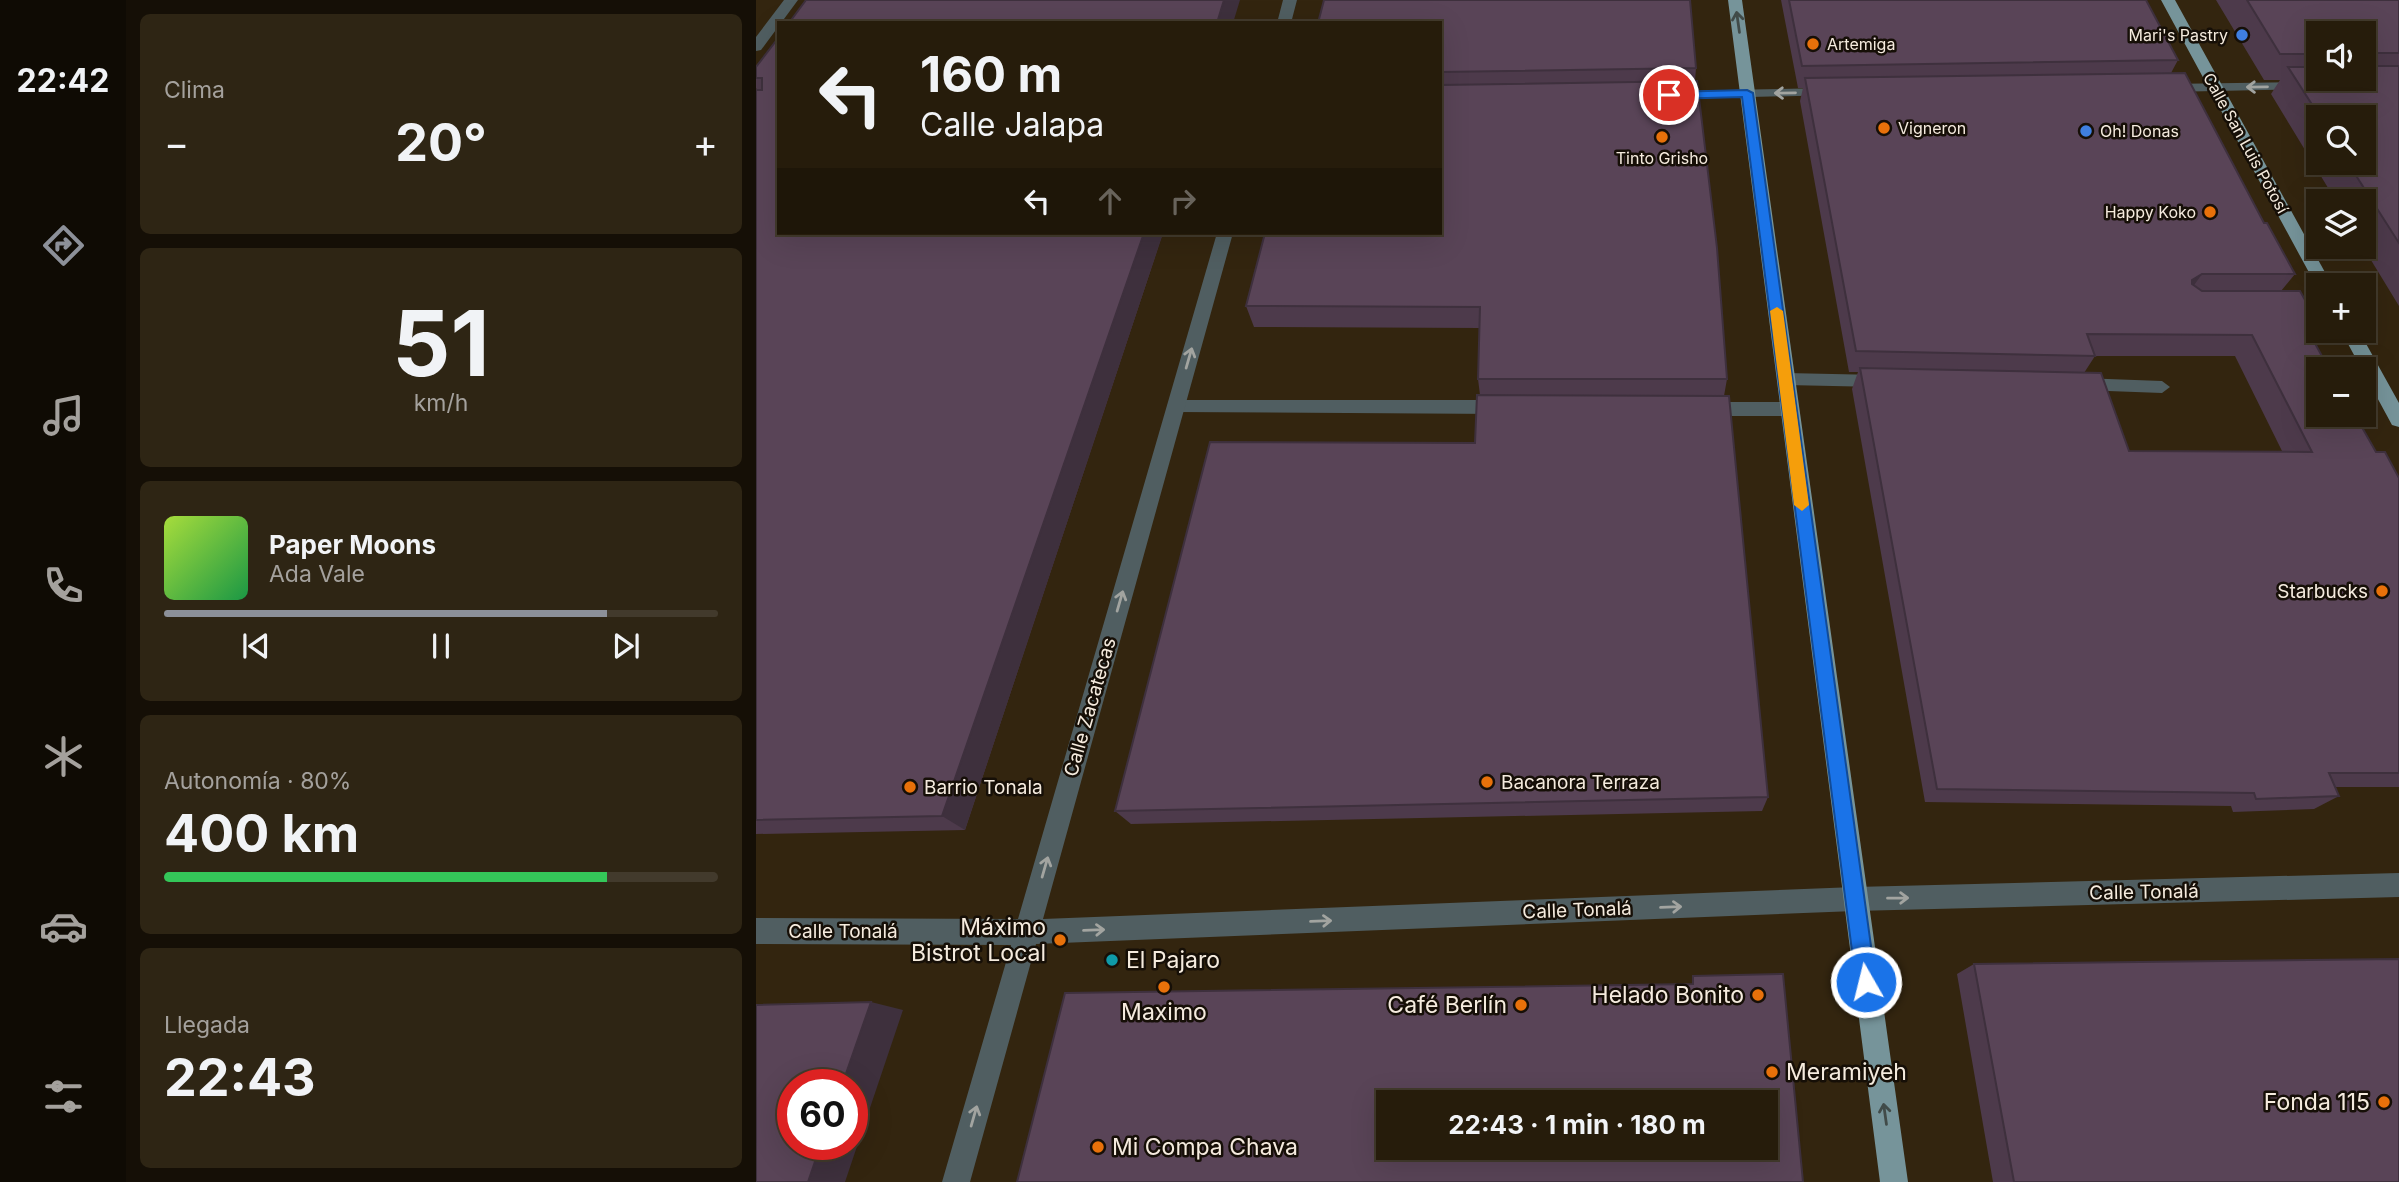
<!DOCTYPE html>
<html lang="es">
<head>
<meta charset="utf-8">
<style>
	:root { --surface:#261c0b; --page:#2e2514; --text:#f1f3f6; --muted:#a4a19d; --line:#423a2c; --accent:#8c9099 }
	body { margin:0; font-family:Inter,sans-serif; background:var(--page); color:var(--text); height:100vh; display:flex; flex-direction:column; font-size:26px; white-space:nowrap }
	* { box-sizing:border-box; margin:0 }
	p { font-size:23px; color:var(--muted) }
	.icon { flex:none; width:38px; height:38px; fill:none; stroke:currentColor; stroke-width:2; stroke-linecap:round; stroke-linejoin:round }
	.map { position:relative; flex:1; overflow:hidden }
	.drawer { display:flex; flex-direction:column; gap:14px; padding:14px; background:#150f06; width:630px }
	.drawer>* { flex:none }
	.top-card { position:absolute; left:21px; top:21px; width:665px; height:214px; border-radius:0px; box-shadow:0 7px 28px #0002,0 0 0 2px var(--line); background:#261c0b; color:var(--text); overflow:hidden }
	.buttons { position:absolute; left:1550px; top:21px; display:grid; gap:14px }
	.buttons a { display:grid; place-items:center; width:70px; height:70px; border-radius:0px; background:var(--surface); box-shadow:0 7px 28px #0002,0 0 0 2px var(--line); font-size:35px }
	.speed { position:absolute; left:21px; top:1069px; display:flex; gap:14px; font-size:35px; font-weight:700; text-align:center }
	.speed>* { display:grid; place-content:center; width:91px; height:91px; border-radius:50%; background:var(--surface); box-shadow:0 7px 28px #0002,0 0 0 2px var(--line); line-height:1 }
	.speed .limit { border:10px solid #d22; background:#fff; color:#111 }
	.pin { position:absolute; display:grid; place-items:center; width:60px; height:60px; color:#fff; margin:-30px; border:4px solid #fff; border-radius:50%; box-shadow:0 2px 7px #0007 }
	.me { position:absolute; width:77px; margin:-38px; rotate:352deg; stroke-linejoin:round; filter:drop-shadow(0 0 5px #0008) }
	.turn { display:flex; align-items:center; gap:24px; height:147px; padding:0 28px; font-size:32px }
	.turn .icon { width:91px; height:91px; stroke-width:2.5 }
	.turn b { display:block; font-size:49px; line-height:60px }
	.lanes { display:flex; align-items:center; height:66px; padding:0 28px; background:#0003; justify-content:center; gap:35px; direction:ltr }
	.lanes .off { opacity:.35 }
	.big { font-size:52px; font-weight:700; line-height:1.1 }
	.drawer .tile { flex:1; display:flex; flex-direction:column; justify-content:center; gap:10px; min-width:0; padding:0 24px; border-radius:10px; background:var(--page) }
	.drawer .dial { align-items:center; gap:0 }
	.dial b { font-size:91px; line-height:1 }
	.song { display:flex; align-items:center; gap:21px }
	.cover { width:84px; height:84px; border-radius:10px; background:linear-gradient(135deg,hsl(80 70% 55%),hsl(140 70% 35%)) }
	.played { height:7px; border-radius:4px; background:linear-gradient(90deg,var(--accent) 80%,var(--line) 80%) }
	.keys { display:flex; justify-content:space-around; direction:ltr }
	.heat { display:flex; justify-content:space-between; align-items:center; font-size:38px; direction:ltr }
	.charge { height:10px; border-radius:5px; background:linear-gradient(90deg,#34c759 80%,var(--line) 0) }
	.trip { position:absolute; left:620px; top:1090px; width:402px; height:70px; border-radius:0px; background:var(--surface); box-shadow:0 7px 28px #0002,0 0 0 2px var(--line); font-weight:700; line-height:70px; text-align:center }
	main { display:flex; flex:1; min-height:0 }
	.menu { display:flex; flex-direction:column; width:126px; justify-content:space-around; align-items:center; background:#0f0b04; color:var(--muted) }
	.menu .icon { width:49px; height:49px }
	.menu .current { color:var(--accent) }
	.menu b { font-size:32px; color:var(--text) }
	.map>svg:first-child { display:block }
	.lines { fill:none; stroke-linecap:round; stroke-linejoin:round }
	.lane { fill:#505e61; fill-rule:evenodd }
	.street { fill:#505e61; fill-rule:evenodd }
	.primary { fill:#76949a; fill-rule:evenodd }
	.wall { fill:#4d3a4b; fill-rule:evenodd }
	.shaded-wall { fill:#3e303d }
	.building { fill:#594457; stroke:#3e303d; stroke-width:2; fill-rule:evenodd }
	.oneway { stroke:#414b49 }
	.oneway2 { stroke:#a2a4a0 }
	.route { fill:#1a73e8; stroke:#114b97; stroke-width:2 }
	.slow { fill:#f59e0b }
	.shop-dot { fill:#3f7fe0; stroke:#160f07; stroke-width:2.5 }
	.food-dot { fill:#e8710a; stroke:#160f07; stroke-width:2.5 }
	.culture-dot { fill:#0f9aa8; stroke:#160f07; stroke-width:2.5 }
	.labels { text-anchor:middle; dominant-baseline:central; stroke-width:5; stroke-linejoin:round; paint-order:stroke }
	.far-poi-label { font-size:16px; fill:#f5ebde; stroke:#160f07; text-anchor:start }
	.far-street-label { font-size:16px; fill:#f5ebde; stroke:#160f07 }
	.poi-label { font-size:19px; fill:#f5ebde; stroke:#160f07; text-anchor:start }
	.street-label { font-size:19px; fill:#f5ebde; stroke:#160f07 }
	.near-poi-label { font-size:23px; fill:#f5ebde; stroke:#160f07; text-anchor:end }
</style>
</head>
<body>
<main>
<nav class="menu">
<b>22:42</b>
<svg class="icon current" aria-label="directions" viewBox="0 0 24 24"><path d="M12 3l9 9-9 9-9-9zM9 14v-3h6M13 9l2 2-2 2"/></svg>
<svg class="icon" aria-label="music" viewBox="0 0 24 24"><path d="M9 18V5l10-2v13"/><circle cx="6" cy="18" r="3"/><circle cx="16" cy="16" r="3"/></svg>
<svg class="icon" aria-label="phone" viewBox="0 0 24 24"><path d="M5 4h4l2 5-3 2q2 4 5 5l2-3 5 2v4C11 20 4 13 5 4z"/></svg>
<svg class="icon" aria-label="climate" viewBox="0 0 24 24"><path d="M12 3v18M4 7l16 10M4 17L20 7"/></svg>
<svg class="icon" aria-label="car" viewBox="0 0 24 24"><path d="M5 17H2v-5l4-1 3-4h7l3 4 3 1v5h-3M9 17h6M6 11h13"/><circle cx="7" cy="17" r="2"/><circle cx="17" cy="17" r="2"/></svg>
<svg class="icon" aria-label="filters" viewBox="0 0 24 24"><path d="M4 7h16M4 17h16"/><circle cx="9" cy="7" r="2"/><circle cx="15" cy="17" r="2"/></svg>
</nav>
<section class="drawer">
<div class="tile"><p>Clima</p>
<div class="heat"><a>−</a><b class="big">20°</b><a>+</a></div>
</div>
<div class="tile dial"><b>51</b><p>km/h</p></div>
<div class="tile">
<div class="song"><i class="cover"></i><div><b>Paper Moons</b><p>Ada Vale</p></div></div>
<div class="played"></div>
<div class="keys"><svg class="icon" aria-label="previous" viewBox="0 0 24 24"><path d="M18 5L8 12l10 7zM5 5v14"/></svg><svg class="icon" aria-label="pause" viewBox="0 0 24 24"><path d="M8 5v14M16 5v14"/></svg><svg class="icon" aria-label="next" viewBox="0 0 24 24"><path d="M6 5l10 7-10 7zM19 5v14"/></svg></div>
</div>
<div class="tile"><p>Autonomía · 80%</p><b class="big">400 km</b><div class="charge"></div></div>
<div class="tile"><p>Llegada</p><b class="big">22:43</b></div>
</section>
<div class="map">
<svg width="1643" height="1182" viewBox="0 0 1643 1182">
	<rect width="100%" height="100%" fill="#33250f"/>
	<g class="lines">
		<path class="lane" d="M1526,298H1563V310L1520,308L1518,304Z
			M1030,373L1123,375L1131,381L1123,387L1030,385L1022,379Z
			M1325,378L1406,381L1414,387L1406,393L1325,390L1317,384Z
			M420,400H745L751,402L754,407L751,412L745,414L420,412L414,411L411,406L414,401Z
			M950,402H1033L1039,404L1042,409L1039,414L1033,416H950L944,414L941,409L944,404Z"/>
		<path class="street" d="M28,0H42L5,50L0,51V37Z
			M527,0H541L535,23H521Z
			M1546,82L1553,86L1551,89L1411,92L1404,88L1411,84Z
			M1074,88L1079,89L1081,92L1079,95L914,99L907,95L914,91Z
			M461,233H477L287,919L1099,887L1643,873V897L1099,911L280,944L214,1182H186L255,945L0,944V918L262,919Z"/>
		<path class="primary" d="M972,0H986L1152,1182H1124Z
			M1405,0H1419L1576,285H1563L1562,289Z
			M1585,331H1603L1643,403V427L1636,425Z"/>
	</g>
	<path class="wall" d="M1025,0H1390L1422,60L1415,73L1539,274L1525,291L1568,336L1560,345L1620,452L1643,478V787H1579L1583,796L1558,809L1477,812L1475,806L1169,802L1096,389L1102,372H1093L1044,101L1047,88H1042ZM1339,356H1479L1526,451H1373L1328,373Z
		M1460,0H1643V306L1607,247H1608V201H1580L1515,94L1524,80H1508ZM1563,33H1608V79H1563ZM1563,117H1608V163H1563Z
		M684,23L940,68L939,81L971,379L968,396L1012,797L1006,811L375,824L359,811L719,443L724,395L722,379L724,328L498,327L490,306L684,233Z
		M23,37V233H407L209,830L0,834V90H1L0,88V67Z
		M1218,964L1643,1182H1237L1201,974Z"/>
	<path class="shaded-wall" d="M468,0H484L477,23H461Z
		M388,233H407L209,830L186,816Z
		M1446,274L1431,295L1436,280Z
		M115,1002L147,1010L89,1182H52L65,1144H96V1085H86Z"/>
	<path class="building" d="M50,0H468L461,23H33Z
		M568,0H934L940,68L684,72V23H562Z
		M1033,0H1390L1422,60L1046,66Z
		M1491,0H1643V53H1608V33H1563V54H1524Z
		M23,37V233H388L186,816L0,820V90H6V78H0V67Z
		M1608,66H1643V243L1592,163H1608V117H1564L1532,67H1563V79H1608Z
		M1429,73L1508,223H1511L1539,274H1446L1436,280V284L1446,291H1544L1563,325V331H1566L1568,336H1555L1573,369H1563V415H1599L1620,452H1629L1643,478V773H1573L1583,796L1500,799L1498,793L1181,789L1104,368L1345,373L1373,451L1556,452L1496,335L1331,334L1339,356L1100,351L1049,78Z
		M941,81L961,248L971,379H722L724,307L490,306L509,233H684V85Z
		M721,395L973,396L1012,797L359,811L454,442L719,443Z
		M1643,959V1182H1258L1218,964Z
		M1027,974L1047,1182H261L309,993L937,984V976ZM632,1102H1010V1148H632Z
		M115,1002L86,1085H37V1144H65L52,1182H0V1005Z"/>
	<defs><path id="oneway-shaft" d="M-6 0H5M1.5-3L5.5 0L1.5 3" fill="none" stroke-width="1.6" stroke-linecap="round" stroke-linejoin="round" transform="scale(1.75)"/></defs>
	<g class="oneway">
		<use href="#oneway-shaft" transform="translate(982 22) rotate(-98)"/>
		<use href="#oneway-shaft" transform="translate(1129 1114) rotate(-98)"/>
	</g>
	<g class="oneway2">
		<use href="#oneway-shaft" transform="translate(1501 87) rotate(179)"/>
		<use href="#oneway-shaft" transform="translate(1029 93) rotate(179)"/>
		<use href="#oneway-shaft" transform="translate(433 358) rotate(-74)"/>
		<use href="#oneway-shaft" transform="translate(364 601) rotate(-74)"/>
		<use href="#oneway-shaft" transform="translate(289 867) rotate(-74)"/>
		<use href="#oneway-shaft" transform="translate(1142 898) rotate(-1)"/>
		<use href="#oneway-shaft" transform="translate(915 907) rotate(-2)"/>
		<use href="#oneway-shaft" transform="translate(565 921) rotate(-2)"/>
		<use href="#oneway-shaft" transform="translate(338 930) rotate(-2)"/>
		<use href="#oneway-shaft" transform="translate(218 1116) rotate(-74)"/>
	</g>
	<path class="route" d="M991,90L997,93L1120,982L1117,989L1110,992L1103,989L1100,982L986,97L913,99L907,95L913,92Z"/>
	<path class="slow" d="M1021,307L1027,311L1053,505L1046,511L1038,505L1014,311Z"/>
	<g class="shop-dot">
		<circle cx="1486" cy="35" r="7"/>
		<circle cx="1330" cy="131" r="7"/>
	</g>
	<g class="food-dot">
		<circle cx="1057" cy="44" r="7"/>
		<circle cx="1128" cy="128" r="7"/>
		<circle cx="906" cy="137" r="7"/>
		<circle cx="1454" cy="212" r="7"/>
		<circle cx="1626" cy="591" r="7"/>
		<circle cx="731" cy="782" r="7"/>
		<circle cx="154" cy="787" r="7"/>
		<circle cx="304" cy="940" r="7"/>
		<circle cx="408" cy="987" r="7"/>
		<circle cx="1002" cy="995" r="7"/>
		<circle cx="765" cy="1005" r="7"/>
		<circle cx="1016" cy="1072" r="7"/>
		<circle cx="1628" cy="1102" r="7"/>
		<circle cx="342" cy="1147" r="7"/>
	</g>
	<circle class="culture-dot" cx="356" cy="960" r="7"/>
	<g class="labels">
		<g class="far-poi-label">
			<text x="1472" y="35" text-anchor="end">Mari's Pastry</text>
			<text x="1071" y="44">Artemiga</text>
			<text x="1142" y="128">Vigneron</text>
			<text x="1344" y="131">Oh! Donas</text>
			<text x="906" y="158" text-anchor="middle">Tinto Grisho</text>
			<text x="1440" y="212" text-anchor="end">Happy Koko</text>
		</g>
		<g class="far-street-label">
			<text transform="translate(1490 143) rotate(61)">Calle San Luis Potosí</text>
		</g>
		<g class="poi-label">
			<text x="1612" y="591" text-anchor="end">Starbucks</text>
			<text x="745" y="782">Bacanora Terraza</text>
			<text x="168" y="787">Barrio Tonala</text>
		</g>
		<g class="street-label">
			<text transform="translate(334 707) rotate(-74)">Calle Zacatecas</text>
			<text transform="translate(1388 892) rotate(-1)">Calle Tonalá</text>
			<text transform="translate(821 910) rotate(-2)">Calle Tonalá</text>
			<text x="87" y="931">Calle Tonalá</text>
		</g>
		<g class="near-poi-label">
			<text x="290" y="927">Máximo<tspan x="290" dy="26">Bistrot Local</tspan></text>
			<text x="370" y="960" text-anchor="start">El Pajaro</text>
			<text x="988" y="995">Helado Bonito</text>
			<text x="751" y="1005">Café Berlín</text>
			<text x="408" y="1012" text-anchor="middle">Maximo</text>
			<text x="1030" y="1072" text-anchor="start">Meramiyeh</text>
			<text x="1614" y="1102">Fonda 115</text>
			<text x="356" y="1147" text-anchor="start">Mi Compa Chava</text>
		</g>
	</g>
</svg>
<div class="buttons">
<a><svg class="icon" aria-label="sound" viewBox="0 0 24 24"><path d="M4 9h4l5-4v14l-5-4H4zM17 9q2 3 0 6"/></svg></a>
<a><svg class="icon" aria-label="search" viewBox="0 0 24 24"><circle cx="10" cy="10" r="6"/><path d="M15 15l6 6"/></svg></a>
<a><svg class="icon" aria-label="layers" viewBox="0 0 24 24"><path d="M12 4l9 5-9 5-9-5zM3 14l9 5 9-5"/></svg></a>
<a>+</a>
<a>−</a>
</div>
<div class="speed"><div class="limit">60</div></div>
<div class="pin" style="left:913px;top:95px;background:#d93025"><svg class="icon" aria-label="arrive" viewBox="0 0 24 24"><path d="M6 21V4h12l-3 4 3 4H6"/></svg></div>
<svg class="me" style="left:1110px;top:982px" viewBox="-20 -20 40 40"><circle r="17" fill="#1a73e8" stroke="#fff" stroke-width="3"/><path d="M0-11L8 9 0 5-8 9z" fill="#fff"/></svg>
<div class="trip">22:43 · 1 min · 180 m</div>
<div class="top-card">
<div class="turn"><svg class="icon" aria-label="left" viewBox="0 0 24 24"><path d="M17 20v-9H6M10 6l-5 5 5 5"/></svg><div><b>160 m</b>Calle Jalapa</div></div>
<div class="lanes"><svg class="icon" aria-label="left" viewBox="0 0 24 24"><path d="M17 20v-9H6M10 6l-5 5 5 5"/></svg><svg class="icon off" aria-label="ahead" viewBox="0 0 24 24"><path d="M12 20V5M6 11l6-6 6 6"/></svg><svg class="icon off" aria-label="right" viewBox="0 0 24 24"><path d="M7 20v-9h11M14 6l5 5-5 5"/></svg></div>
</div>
</div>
</main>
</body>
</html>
